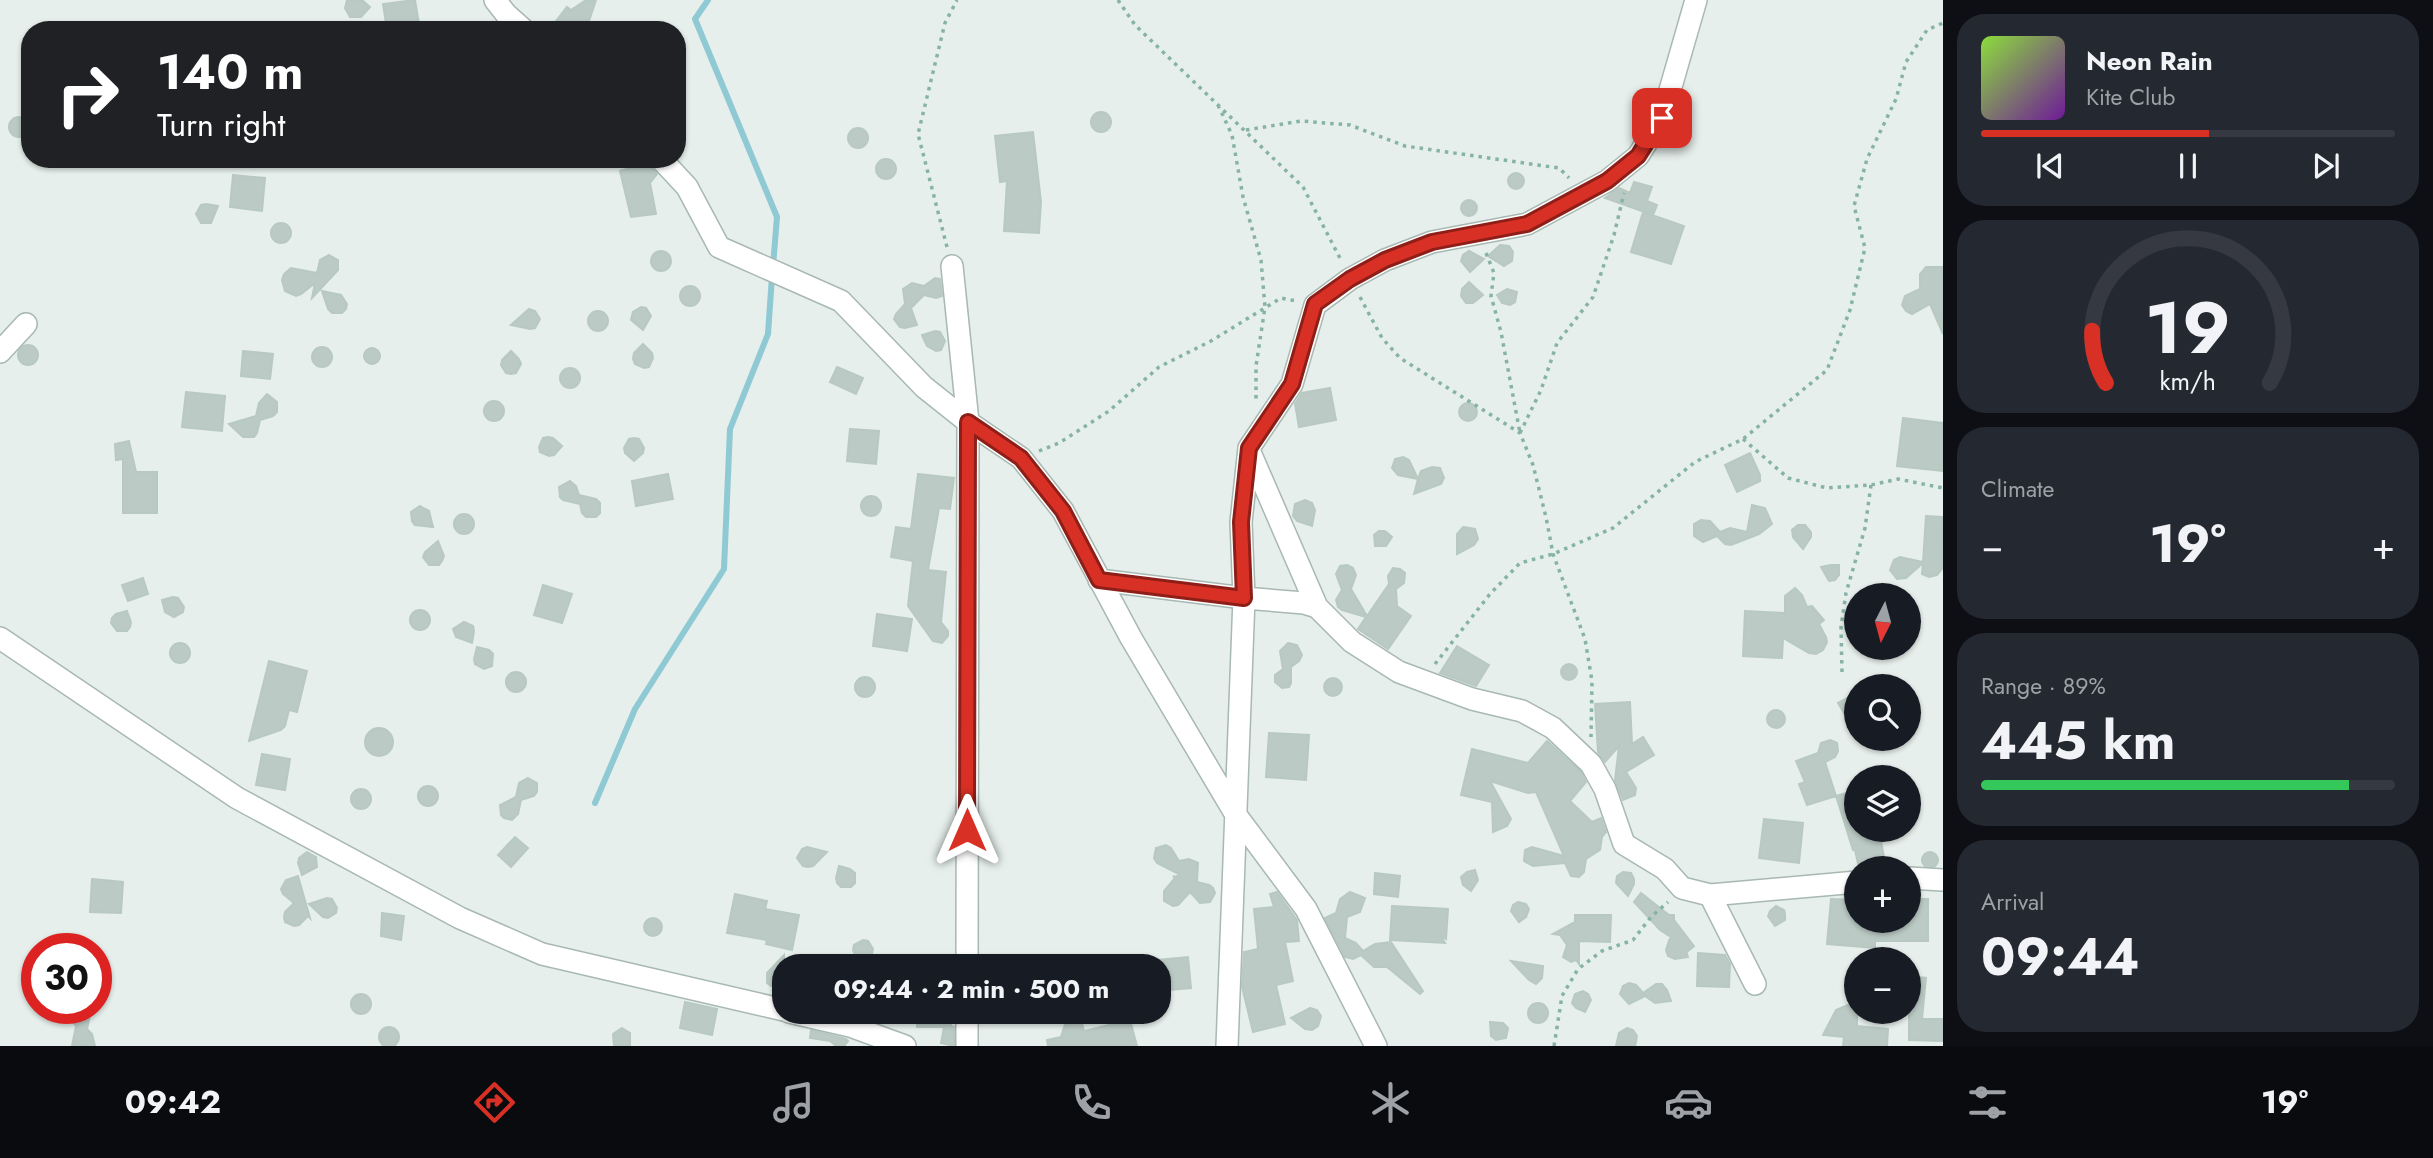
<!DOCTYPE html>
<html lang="en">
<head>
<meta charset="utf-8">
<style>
	:root { --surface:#171b24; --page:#242831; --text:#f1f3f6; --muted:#9ea1a6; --line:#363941; --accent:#d93025 }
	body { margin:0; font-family:Jost,sans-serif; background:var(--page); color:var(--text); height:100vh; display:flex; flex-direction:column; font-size:26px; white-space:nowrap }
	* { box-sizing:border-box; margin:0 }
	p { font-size:23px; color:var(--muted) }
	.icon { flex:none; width:38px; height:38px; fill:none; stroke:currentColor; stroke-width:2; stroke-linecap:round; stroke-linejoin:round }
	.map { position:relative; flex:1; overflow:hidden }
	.details { display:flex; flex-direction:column; gap:14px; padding:14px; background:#0d0f14; width:490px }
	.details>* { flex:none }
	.hud { position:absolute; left:21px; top:21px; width:665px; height:147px; border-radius:28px; box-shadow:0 2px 5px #0004; background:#202124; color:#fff; overflow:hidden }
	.needle { width:46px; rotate:186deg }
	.controls { position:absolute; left:1844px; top:583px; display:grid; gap:14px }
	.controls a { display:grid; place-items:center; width:77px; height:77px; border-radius:50%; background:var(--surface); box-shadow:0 2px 5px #0004; font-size:35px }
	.speed { position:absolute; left:21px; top:933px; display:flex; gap:14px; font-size:35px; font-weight:700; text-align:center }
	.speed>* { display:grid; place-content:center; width:91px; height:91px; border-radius:50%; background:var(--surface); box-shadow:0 2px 5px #0004; line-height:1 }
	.speed .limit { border:10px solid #d22; background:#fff; color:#111 }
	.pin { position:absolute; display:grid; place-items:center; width:60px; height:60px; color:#fff; margin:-30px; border-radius:14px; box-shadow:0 4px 10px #0006 }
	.me { position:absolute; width:77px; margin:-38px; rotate:0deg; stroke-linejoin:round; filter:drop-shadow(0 0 5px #0008) }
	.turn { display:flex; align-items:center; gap:24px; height:147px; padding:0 21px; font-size:32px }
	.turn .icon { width:91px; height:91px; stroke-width:2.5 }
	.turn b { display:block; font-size:49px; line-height:60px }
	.big { font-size:52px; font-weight:700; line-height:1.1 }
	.details .widget { flex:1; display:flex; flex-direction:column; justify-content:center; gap:10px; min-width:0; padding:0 24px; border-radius:28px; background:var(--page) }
	.details .dial { align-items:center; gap:0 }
	.dial svg { height:182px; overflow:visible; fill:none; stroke:var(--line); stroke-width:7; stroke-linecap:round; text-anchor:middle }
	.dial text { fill:var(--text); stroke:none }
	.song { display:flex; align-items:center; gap:21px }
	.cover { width:84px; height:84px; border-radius:10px; background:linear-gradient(135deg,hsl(90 70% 55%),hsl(280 70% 35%)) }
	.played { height:7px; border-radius:4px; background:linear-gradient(90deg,var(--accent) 55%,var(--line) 55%) }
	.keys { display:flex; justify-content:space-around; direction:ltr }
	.heat { display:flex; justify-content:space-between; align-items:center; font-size:38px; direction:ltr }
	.charge { height:10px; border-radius:5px; background:linear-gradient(90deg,#34c759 89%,var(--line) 0) }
	.trip { position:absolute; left:772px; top:954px; width:399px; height:70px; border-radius:28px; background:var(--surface); box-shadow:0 2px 5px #0004; font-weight:700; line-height:70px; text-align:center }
	.menu { display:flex; height:112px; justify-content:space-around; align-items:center; background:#090b0e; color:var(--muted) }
	.menu .icon { width:49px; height:49px }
	.menu .selected { color:var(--accent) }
	.menu b { font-size:32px; color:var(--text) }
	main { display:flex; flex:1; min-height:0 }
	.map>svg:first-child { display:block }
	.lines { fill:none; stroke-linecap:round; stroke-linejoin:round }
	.stream { stroke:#8ec9d4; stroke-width:6 }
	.building { fill:#bbcac4; stroke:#b8c9c2; stroke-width:2 }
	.minor-casing { stroke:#a8b8b2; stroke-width:24 }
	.path { stroke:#86b3a5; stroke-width:3.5; stroke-dasharray:3.5 5; stroke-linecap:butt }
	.minor { stroke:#fff; stroke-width:21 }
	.route-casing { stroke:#8d1f18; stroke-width:18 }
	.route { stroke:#d93025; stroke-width:12 }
</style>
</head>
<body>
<main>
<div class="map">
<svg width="1943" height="1046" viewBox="0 0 1943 1046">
	<rect width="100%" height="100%" fill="#e6efeb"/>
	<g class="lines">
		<path class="stream" d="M708,0L695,19L777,217L773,266
			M595,803L635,709L724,569L730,429L768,334L772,276"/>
	</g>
	<path class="building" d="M347,0H362L370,7L361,17H350L345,8Z
		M415,0L420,30H387L383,4Z
		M586,0H596L586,30H549L567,7L571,10Z
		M1091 122a10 10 0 1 1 20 0a10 10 0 1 1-20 0Z
		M9 127a10 10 0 1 1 20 0a10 10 0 1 1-20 0Z
		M848 138a10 10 0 1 1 20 0a10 10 0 1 1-20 0Z
		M1033,132L1041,202L1039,233L1004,231L1007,181L1000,182L995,136Z
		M876 169a10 10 0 1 1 20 0a10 10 0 1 1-20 0Z
		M647,163L657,174L650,183L656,214L631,217L620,171Z
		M1508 181a8 8 0 1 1 16 0a8 8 0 1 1-16 0Z
		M233,175L265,178L262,211L230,207Z
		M1634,182L1652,187L1647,201L1657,205L1653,215L1605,198L1619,188L1630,193Z
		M1461 208a8 8 0 1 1 16 0a8 8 0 1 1-16 0Z
		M206,204L218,206L211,223H201L196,214L201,205Z
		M1643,212L1684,226L1671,264L1631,252Z
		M271 233a10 10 0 1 1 20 0a10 10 0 1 1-20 0Z
		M1500,245L1509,246L1513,252L1512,261L1504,266L1488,256Z
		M1469,251L1484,259L1470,272L1461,261L1463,255Z
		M651 261a10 10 0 1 1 20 0a10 10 0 1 1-20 0Z
		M329,255L338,260V270L312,298L315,283L301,294L296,296L285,291L282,280L284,274L291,268L317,273L320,260Z
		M1926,267H1943V334L1930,304L1912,314L1906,311L1902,305L1905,296L1920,289V274Z
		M935,278L940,279L942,296L936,298L924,295L911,308L917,325L905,328L900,327L894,319L896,314L905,304L903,289L912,283L924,286Z
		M1469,282L1483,295L1473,303H1466L1461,296L1462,289Z
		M680 296a10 10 0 1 1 20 0a10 10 0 1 1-20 0Z
		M1507,289L1517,292L1515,302L1510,305L1502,303L1497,295Z
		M322,291L341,295L347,304L346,309L342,313H332L328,309Z
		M641,307L646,308L651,316L643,330L631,320L633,312Z
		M529,309L535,311L540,319L535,328L530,329L511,325Z
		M588 321a10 10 0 1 1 20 0a10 10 0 1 1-20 0Z
		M935,331L940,332L945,341L941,350L936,351L927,346L922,335Z
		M643,344L652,353L653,358L649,367L644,368L635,364L633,359L634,353Z
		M18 355a10 10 0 1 1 20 0a10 10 0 1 1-20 0Z
		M312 357a10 10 0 1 1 20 0a10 10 0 1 1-20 0Z
		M364 356a8 8 0 1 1 16 0a8 8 0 1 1-16 0Z
		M243,351L273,354L270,379L241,376Z
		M511,351L519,359L521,364L516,373L511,374L506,373L501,365L502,360Z
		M837,367L863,378L856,394L830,382Z
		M560 378a10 10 0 1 1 20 0a10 10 0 1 1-20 0Z
		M1330,388L1336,420L1299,427L1295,404L1302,393Z
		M186,392L225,396L222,431L182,427Z
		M267,394L277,402V412L273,416L260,420L257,433L254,437H243L229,424L256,416L259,403Z
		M484 411a10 10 0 1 1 20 0a10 10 0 1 1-20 0Z
		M1459 412a9 9 0 1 1 18 0a9 9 0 1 1-18 0Z
		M1903,418L1943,423V471L1897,466Z
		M850,429L879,431L876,464L847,461Z
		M548,437L553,438L562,446L554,455L549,456L540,452L539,447L543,438Z
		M634,438L639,439L644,448L643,453L634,461L625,453L624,448L629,439Z
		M129,441L136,472H157V513H123V459L116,460L115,444Z
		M1750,453L1760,475V481L1737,492L1725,465Z
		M1403,457L1409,460L1418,479L1421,471L1432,467L1440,468L1444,478L1441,484L1414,494L1418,479L1398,475L1392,468L1395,459Z
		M668,474L673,499L636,506L632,481Z
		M918,474L954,478L950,509L939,508L928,570L946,572L941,622L948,631V636L942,643L933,641L908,606L913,561L891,557L896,527L911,529Z
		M570,481L576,486L579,495L596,499L600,503V513L596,517H586L582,513L580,504L563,500L560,497L559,487Z
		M861 506a10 10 0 1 1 20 0a10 10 0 1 1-20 0Z
		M1305,500L1312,503L1315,510L1312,526L1297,521L1293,516L1295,504Z
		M1752,505L1765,508L1772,524L1759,534L1731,545L1725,544L1717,536L1703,542L1694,536V524L1701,520L1710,521L1720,532L1730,528L1747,532Z
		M420,506L429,511L433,527L415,525L412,521L411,512Z
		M454 524a10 10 0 1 1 20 0a10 10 0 1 1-20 0Z
		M1926,516L1943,517L1942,569L1937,575L1929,577L1922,574L1923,563L1906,578L1897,579L1890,570L1894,560L1900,557L1923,562Z
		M1798,525H1805L1811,532V537L1803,549L1793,537L1792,530Z
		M1463,527L1475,529L1478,539L1474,545L1457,554V534Z
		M1379,531H1385L1392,537L1386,546H1375L1374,535Z
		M438,541L444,556L442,561L439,565H429L423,557L425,552Z
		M1347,565L1353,568L1356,575L1351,589L1367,616L1389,584L1388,576L1393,568L1400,569L1405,573L1404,583L1396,589L1397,606L1411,616L1388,649L1358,629L1366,617L1342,610L1338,607L1336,600L1342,590L1336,574L1340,566Z
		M1831,565H1839V575L1835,580L1829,581L1821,567Z
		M143,578L148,594L128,601L122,585Z
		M543,585L572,594L562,623L534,615Z
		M1795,588L1802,595L1807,607L1812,606L1824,620L1819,624L1826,637L1827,642L1823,650L1816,654L1809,653L1783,638L1782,658L1743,656L1745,611L1785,613V596Z
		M173,597L178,598L184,607L183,612L174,617L165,612L162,600Z
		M410 620a10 10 0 1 1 20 0a10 10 0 1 1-20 0Z
		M127,611L131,622L130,627L127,631H117L111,623L112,618L116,614Z
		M877,614L912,619L907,651L873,646Z
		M464,622L473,626L474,631L472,643L456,637L453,629Z
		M1288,643L1297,645L1302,655L1299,661L1291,667V683L1289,687L1282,688L1275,682V675L1283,669L1280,651Z
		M170 653a10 10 0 1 1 20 0a10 10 0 1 1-20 0Z
		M1457,646L1489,665L1476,686L1440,673Z
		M477,647L489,650L493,654L492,666L484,669L475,664L474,659Z
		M269,661L307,671L297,712L289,710L285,726L281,730L249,741Z
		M1561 672a8 8 0 1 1 16 0a8 8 0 1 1-16 0Z
		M506 682a10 10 0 1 1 20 0a10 10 0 1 1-20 0Z
		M855 687a10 10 0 1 1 20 0a10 10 0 1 1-20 0Z
		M1324 687a9 9 0 1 1 18 0a9 9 0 1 1-18 0Z
		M1857,693V735L1838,703Z
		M1630,702L1632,744L1643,737L1654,755L1626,772L1636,788L1635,795L1623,800L1615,780L1619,746L1605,762L1598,752L1595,704Z
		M1767 719a9 9 0 1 1 18 0a9 9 0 1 1-18 0Z
		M365 742a14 14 0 1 1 28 0a14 14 0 1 1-28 0Z
		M1269,733L1309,735L1306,780L1266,777Z
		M1830,740L1837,743L1838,751L1835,757L1825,762L1836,796L1807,805L1799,784L1805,782L1796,761L1818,753L1821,743Z
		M1547,741L1581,772L1586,782L1570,801L1592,822L1601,818L1606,832L1602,837L1600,850L1586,859L1584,872L1579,877L1571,876L1565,863L1533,866L1524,861L1525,850L1532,847L1564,856L1536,792L1528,793L1490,781L1511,819L1507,826L1493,832L1492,802L1461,795L1472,749L1528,763Z
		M262,754L290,759L285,790L256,785Z
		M528,778L537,783V792L534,796L521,800L518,814L512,820L504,818L501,815L500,805L516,797L519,783Z
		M418 796a10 10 0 1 1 20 0a10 10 0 1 1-20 0Z
		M351 799a10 10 0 1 1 20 0a10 10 0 1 1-20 0Z
		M1857,790V830H1879L1886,868H1859L1855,850H1853L1836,796Z
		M1764,819L1803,823L1799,863L1759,858Z
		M515,837L528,848L511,867L498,855Z
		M1166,845L1171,848L1179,861L1189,859L1198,863L1197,882L1209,885L1213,888L1215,893L1210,902L1200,903L1190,892L1178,905L1173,906L1164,901V891L1175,878L1173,876L1176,877L1179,874L1157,863L1154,858L1156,848Z
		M807,847L827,852L813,866L808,867L803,866L797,858L802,849Z
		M307,852L316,857L317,867L302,875L298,863L299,858Z
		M1922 860a8 8 0 1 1 16 0a8 8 0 1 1-16 0Z
		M839,866L850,869L855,873V883L851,887H841L837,883L836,878Z
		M1475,870L1478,880L1471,891L1463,885L1461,877L1467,872Z
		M1623,872L1631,873L1634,879V884L1628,896L1616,883L1617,876Z
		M1375,873L1400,876L1398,897L1374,894Z
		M298,876L310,918L308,916L299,925L294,926L285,922L284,917L285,912L294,903L283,894L281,889L286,880Z
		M92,879L123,882L121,913L90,912Z
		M1277,892L1297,920L1299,941L1285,942L1293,981L1276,985L1285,1024L1253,1032L1242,987L1244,952L1258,949L1254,909L1274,907L1270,894Z
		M1350,892L1365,898L1360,912L1347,917L1345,938L1356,943L1363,951L1375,944L1391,942L1423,991L1420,994L1387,967H1374L1361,955L1353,959L1345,957L1325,918L1336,913L1340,899Z
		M1641,893L1669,915H1674V920L1694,946L1687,952L1686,951L1688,957L1675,959L1668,956L1666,950L1670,938L1674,939L1660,930L1634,902Z
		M735,894L767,901L765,909L799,915L792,950L766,944L767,940L727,933Z
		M327,898L332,899L337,908L336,913L328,918L323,917L309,904Z
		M1831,899L1857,900V920H1909V899H1928V941H1875V948L1827,944Z
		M1518,902L1526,904L1529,909L1526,917L1519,922L1511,911L1513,905Z
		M1392,906L1448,909L1446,939L1440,935L1445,943L1390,940Z
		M1776,906L1784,910L1785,914V920L1775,926L1768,916L1770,911Z
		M382,913L404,916L401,940L381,936Z
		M1575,915H1611L1610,942L1579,941V964L1576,960L1571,962L1563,957L1567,945L1560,935L1553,934L1575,922Z
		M644 927a9 9 0 1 1 18 0a9 9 0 1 1-18 0Z
		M863,940L868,941L873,949L869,966H866L855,955L853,950L854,945Z
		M1698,953L1725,955L1730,964L1729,987L1697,986Z
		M784,955V985L771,986L767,983V973Z
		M1188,957L1191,988L1158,991V960Z
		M1511,961L1543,966L1542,978L1536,984L1529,980Z
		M1909,976L1926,978L1922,1019H1943V1041L1909,1040Z
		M1629,983L1636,985L1643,993L1656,984H1662L1667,990L1671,1001L1655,1003L1645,996L1629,1004L1620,994L1623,986Z
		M1583,991L1588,994L1591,1000L1585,1012L1576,1008L1572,1003L1575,994Z
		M351 1004a10 10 0 1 1 20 0a10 10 0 1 1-20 0Z
		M1857,1001V1026L1888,1029L1887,1046H1843L1844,1037L1823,1035L1836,1010Z
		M685,1002L717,1009L712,1035L680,1028Z
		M1528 1013a10 10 0 1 1 20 0a10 10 0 1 1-20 0Z
		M72,1008H84L88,1011L90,1016L87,1029L92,1034L95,1046H72L76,1026L70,1017Z
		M1310,1008L1317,1010L1321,1016L1318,1026L1312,1030L1305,1029L1291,1018Z
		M917,1012H950L951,1026L954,1027V1046L941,1043L944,1027H917Z
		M1077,1012H1079L1084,1031L1130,1020L1137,1046H1048L1047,1040L1061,1037L1065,1024Z
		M1490,1022L1503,1023L1508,1028L1506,1038L1496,1040L1491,1036Z
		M379 1037a10 10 0 1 1 20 0a10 10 0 1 1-20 0Z
		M622,1028L630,1033V1046H614L613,1034Z
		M1627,1028L1633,1030L1637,1036L1635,1046H1616L1619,1033Z
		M811,1030L846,1039L848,1041L845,1045H835L830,1041L810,1038Z"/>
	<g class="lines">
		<g class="minor-casing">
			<path id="minor" d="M495,0L506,14L524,30
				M661,159L687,187L719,247L841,301L924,387L968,422L1021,458L1063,511L1131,638L1236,815L1306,909L1376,1046
				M952,266L968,422L967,966
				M0,352L26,324
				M1249,450L1317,607
				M1099,580L1244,598L1304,603L1317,607L1352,642L1399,672L1472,699L1522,711L1553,728L1591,764L1605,789L1624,844L1665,869L1682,888L1710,895
				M0,638L237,798L460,918L542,954L784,1010
				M1909,878L1943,880
				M1755,984L1710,895L1857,882
				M789,1012L850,1026L905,1046
				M967,1046V1012
				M1227,1046L1244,598L1241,522L1249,448L1292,384L1315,305L1350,279L1385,260L1432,242L1527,224L1607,181L1638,156L1662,118L1696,0"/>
		</g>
		<path class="path" d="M1118,0L1135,25L1303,187L1342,262
			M1218,105L1232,135L1243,197L1261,260L1265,307L1256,366V401
			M1246,130L1301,121L1350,125L1405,146L1559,168L1569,178
			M947,247L918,134L945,23L957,0
			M1486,253L1494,273L1491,296L1501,332L1520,433
			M1360,297L1382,338L1400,358L1520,433L1533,465L1546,517L1553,554L1585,639L1592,681L1591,737
			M1520,433L1541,390L1557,343L1593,297L1614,235L1624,193
			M1743,439L1788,478L1827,488L1871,485L1898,479L1943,488
			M1039,451L1059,443L1109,411L1159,367L1211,341L1281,298L1296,301
			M1435,664L1490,594L1520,563L1553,554L1613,528L1695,462L1743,439L1827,370L1850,310L1865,248L1854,206L1867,159L1896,99L1906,62L1927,30L1943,23
			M1842,672L1841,627L1846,593L1865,528L1871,485
			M1554,1046L1562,996L1578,969L1602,951L1633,940L1651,917L1668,902"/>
		<use href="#minor" class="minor"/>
	</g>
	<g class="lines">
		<g class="route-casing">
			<path id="route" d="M967,830L968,422L1021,458L1063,511L1099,580L1244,598L1241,522L1249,448L1292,384L1315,304L1350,279L1385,260L1432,242L1527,224L1607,181L1638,156L1662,118"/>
		</g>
		<use href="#route" class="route"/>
	</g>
</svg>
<div class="controls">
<a><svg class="needle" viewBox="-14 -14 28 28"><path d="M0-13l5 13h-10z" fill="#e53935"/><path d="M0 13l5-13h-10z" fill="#9ea1a6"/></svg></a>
<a><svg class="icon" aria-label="search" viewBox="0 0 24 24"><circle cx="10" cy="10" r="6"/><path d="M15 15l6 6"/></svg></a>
<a><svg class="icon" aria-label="layers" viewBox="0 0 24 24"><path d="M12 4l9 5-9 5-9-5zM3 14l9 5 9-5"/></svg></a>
<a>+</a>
<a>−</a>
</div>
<div class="speed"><div class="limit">30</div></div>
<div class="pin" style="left:1662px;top:118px;background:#d93025"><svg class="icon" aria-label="arrive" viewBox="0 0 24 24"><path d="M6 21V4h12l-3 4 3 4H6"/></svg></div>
<svg class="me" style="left:967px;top:830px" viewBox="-20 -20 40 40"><path d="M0-17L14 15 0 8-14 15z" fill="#d93025" stroke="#fff" stroke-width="4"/></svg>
<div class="trip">09:44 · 2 min · 500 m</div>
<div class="hud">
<div class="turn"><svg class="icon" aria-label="right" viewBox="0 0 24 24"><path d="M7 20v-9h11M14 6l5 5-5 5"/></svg><div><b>140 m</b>Turn right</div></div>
</div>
</div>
<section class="details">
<div class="widget">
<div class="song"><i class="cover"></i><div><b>Neon Rain</b><p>Kite Club</p></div></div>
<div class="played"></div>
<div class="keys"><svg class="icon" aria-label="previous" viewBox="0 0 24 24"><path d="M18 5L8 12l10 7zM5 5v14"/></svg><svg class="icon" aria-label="pause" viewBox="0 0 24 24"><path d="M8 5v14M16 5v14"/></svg><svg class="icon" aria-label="next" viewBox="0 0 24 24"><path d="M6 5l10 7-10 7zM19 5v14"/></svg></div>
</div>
<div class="widget dial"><svg viewBox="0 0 100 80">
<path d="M14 69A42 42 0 1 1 86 69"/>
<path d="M14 69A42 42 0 0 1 8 46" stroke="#d93025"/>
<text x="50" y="56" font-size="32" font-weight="700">19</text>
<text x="50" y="72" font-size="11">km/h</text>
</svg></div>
<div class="widget"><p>Climate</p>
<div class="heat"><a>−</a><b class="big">19°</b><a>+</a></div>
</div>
<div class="widget"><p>Range · 89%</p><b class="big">445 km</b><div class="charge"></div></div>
<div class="widget"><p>Arrival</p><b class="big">09:44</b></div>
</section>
</main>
<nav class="menu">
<b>09:42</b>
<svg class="icon selected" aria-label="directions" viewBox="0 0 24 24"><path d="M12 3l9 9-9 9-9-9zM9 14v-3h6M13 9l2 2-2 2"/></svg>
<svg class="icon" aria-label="music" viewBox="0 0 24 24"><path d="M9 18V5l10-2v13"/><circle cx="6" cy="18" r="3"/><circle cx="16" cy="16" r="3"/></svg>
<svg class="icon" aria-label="phone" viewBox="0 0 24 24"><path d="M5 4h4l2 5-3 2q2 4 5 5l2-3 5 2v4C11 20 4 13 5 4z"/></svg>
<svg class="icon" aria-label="climate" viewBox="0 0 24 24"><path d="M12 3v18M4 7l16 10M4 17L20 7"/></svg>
<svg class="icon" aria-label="car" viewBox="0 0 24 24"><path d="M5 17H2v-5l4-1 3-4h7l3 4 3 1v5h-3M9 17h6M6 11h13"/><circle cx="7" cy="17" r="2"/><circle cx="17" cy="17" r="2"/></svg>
<svg class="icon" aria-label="filters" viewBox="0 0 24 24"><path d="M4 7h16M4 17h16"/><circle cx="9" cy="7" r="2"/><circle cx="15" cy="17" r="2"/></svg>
<b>19°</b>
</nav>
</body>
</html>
